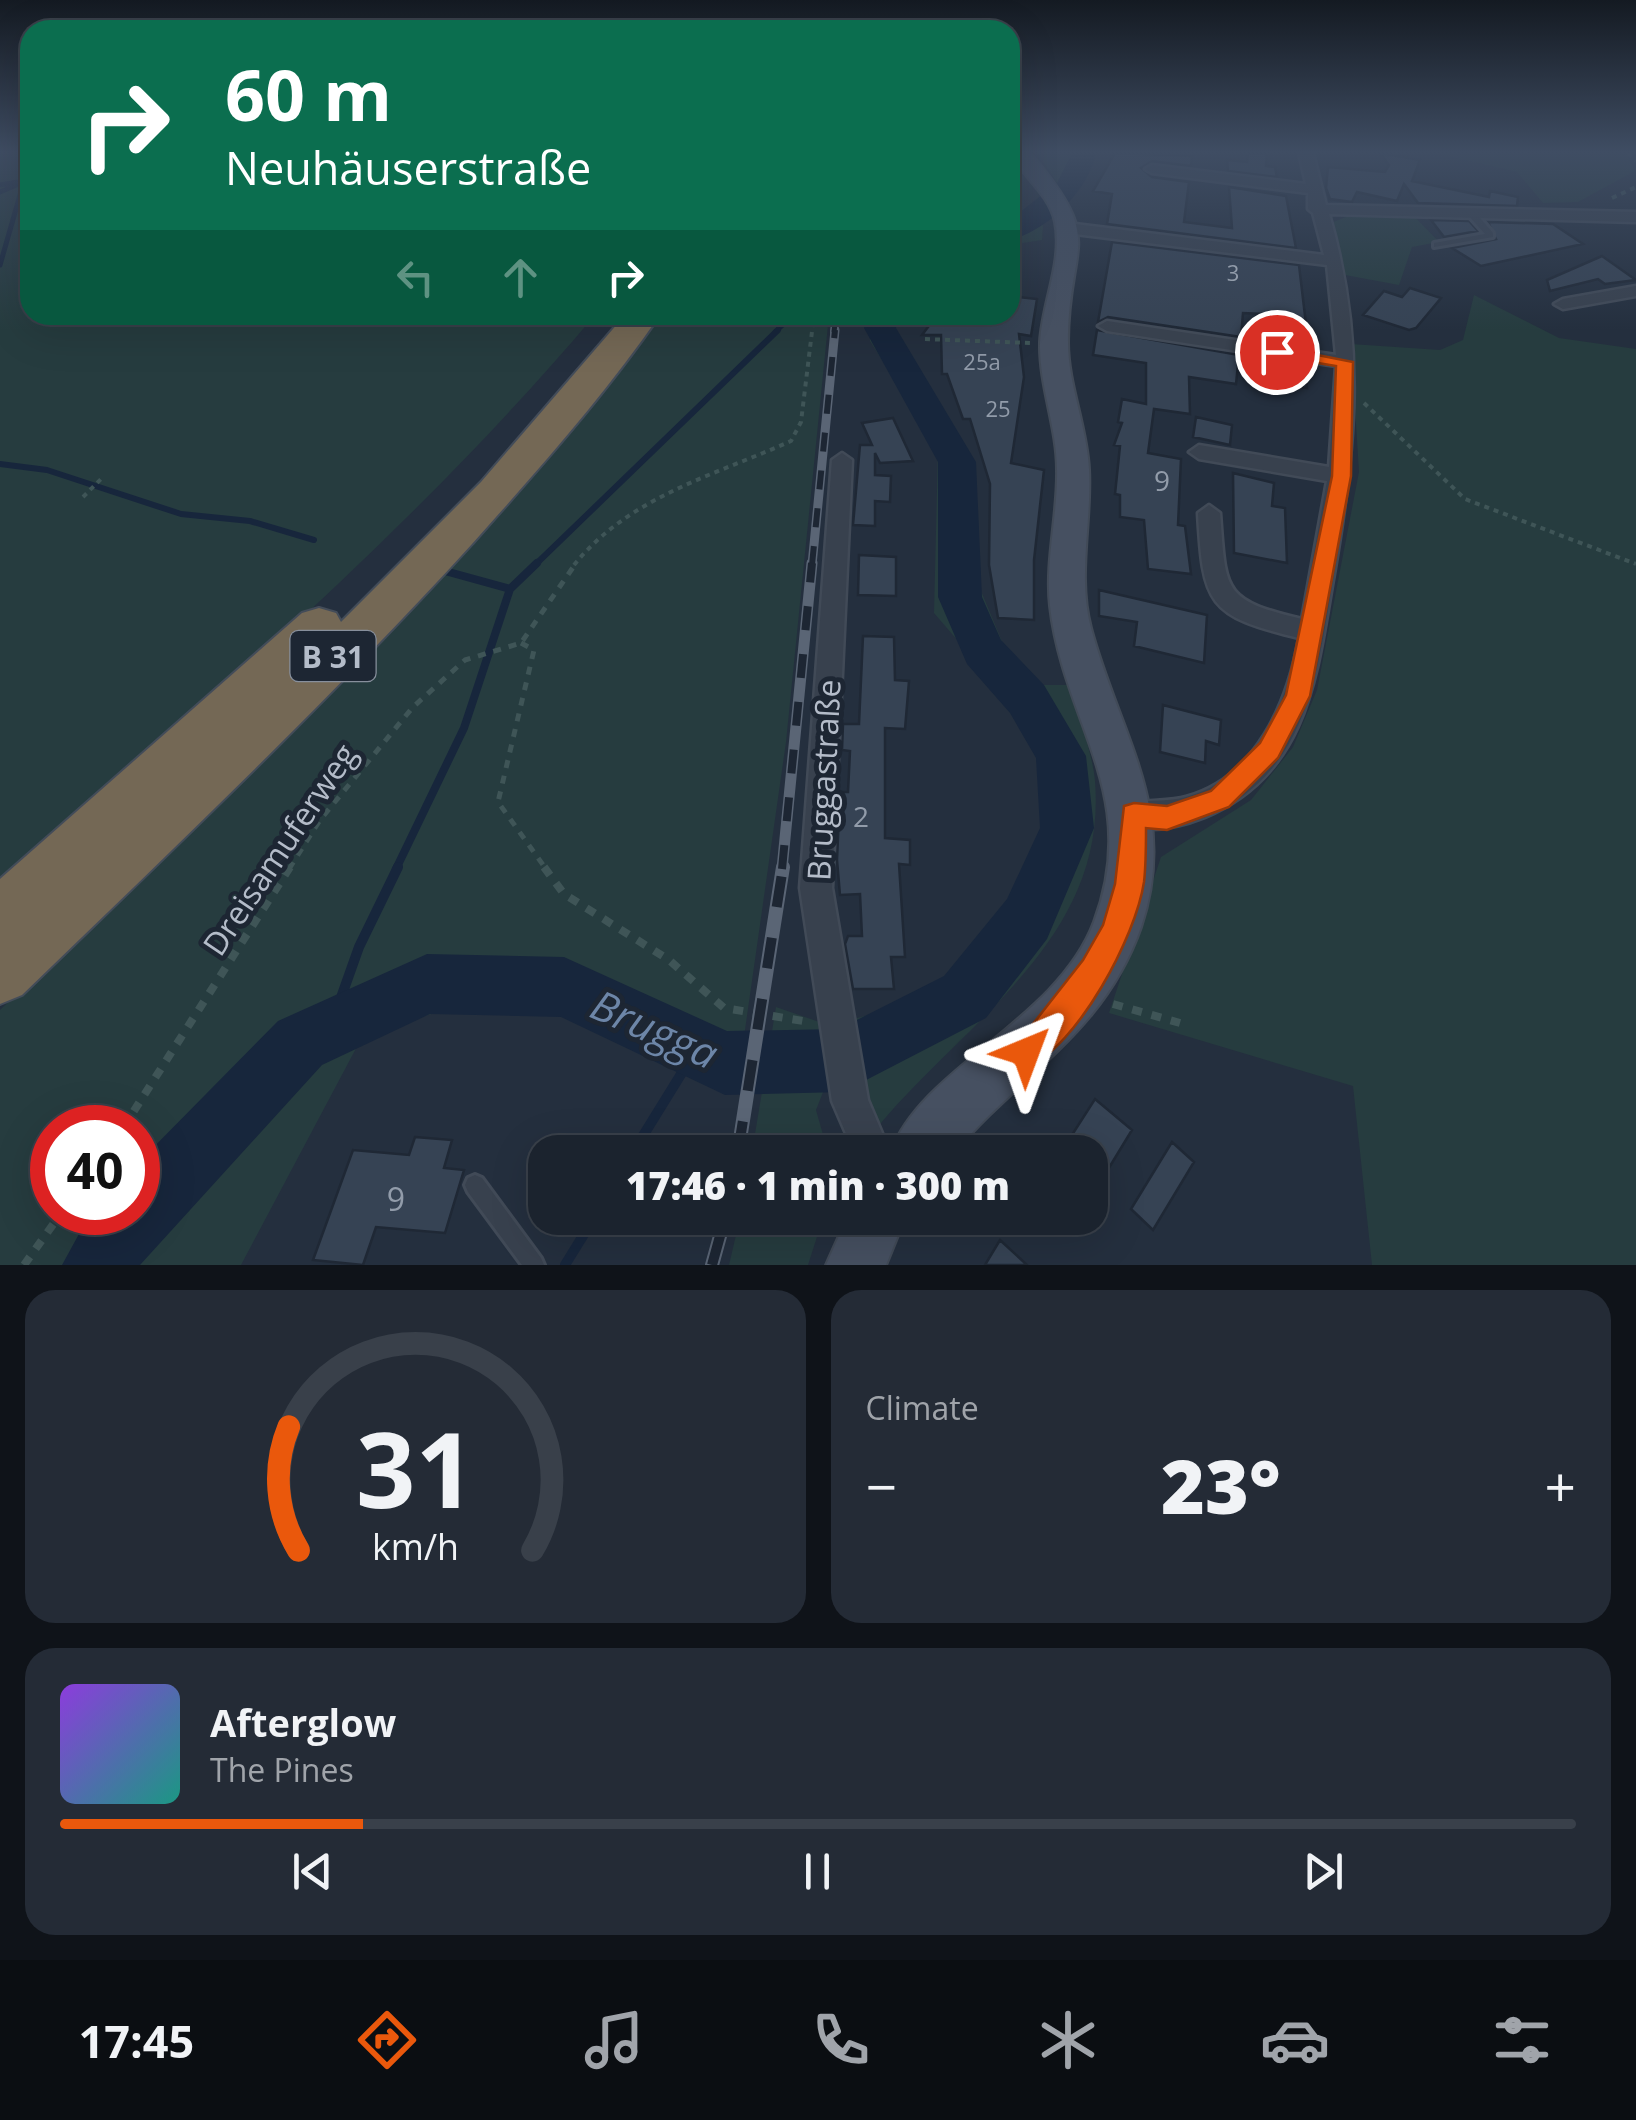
<!DOCTYPE html>
<html lang="en">
<head>
<meta charset="utf-8">
<style>
	:root { --surface:#1b232e; --page:#242b36; --text:#f1f3f6; --muted:#a0a4aa; --line:#39404a; --accent:#ea580c }
	body { margin:0; font-family:"Open Sans",sans-serif; background:var(--page); color:var(--text); height:100vh; display:flex; flex-direction:column; font-size:38px; white-space:nowrap }
	* { box-sizing:border-box; margin:0 }
	p { font-size:32px; color:var(--muted) }
	.icon { flex:none; width:55px; height:55px; fill:none; stroke:currentColor; stroke-width:2; stroke-linecap:round; stroke-linejoin:round }
	.map { position:relative; height:1265px; overflow:hidden }
	.drawer { display:flex; flex-direction:column; gap:25px; padding:25px; background:#0f1319; flex:1 }
	.drawer>* { flex:none }
	.banner { position:absolute; left:20px; top:20px; width:1000px; height:305px; border-radius:30px; box-shadow:0 10px 40px #0002,0 0 0 2px var(--line); background:#0b6e4f; color:#fff; overflow:hidden }
	.speed { position:absolute; left:30px; top:1105px; display:flex; gap:20px; font-size:50px; font-weight:700; text-align:center }
	.speed>* { display:grid; place-content:center; width:130px; height:130px; border-radius:50%; background:var(--surface); box-shadow:0 10px 40px #0002,0 0 0 2px var(--line); line-height:1 }
	.speed .limit { border:15px solid #d22; background:#fff; color:#111 }
	.pin { position:absolute; display:grid; place-items:center; width:85px; height:85px; color:#fff; margin:-42px; border:5px solid #fff; border-radius:50%; box-shadow:0 2px 10px #0007 }
	.me { position:absolute; width:110px; margin:-55px; rotate:44deg; stroke-linejoin:round; filter:drop-shadow(0 0 8px #0008) }
	.turn { display:flex; align-items:center; gap:35px; height:210px; padding:0 40px; font-size:45px }
	.turn .icon { width:130px; height:130px; stroke-width:2.5 }
	.turn b { display:block; font-size:70px; line-height:85px }
	.lanes { display:flex; align-items:center; height:95px; padding:0 40px; background:#0003; justify-content:center; gap:50px; direction:ltr }
	.lanes .off { opacity:.35 }
	.big { font-size:75px; font-weight:800; line-height:1.1 }
	.drawer .widget { flex:1; display:flex; flex-direction:column; justify-content:center; gap:15px; min-width:0; padding:0 35px; border-radius:30px; background:var(--page) }
	.drawer .dial { align-items:center; gap:0 }
	.dial svg { height:260px; overflow:visible; fill:none; stroke:var(--line); stroke-width:7; stroke-linecap:round; text-anchor:middle }
	.dial text { fill:var(--text); stroke:none }
	.song { display:flex; align-items:center; gap:30px }
	.cover { width:120px; height:120px; border-radius:15px; background:linear-gradient(135deg,hsl(270 70% 55%),hsl(170 70% 35%)) }
	.played { height:10px; border-radius:5px; background:linear-gradient(90deg,var(--accent) 20%,var(--line) 20%) }
	.keys { display:flex; justify-content:space-around; direction:ltr }
	.heat { display:flex; justify-content:space-between; align-items:center; font-size:55px; direction:ltr }
	.drawer .tiles { flex:1; display:grid; gap:25px; grid-template-columns:1fr 1fr }
	.widget:last-child { grid-column:span 2 }
	.trip { position:absolute; left:528px; top:1135px; width:580px; height:100px; border-radius:30px; background:var(--surface); box-shadow:0 10px 40px #0002,0 0 0 2px var(--line); font-weight:800; line-height:100px; text-align:center }
	.menu { display:flex; height:160px; justify-content:space-around; align-items:center; background:#0b0e12; color:var(--muted) }
	.menu .icon { width:70px; height:70px }
	.menu .selected { color:var(--accent) }
	.menu b { font-size:45px; color:var(--text) }
	.map>svg:first-child { display:block }
	.green { fill:#263c3f; fill-rule:evenodd }
	.lines { fill:none; stroke-linecap:round; stroke-linejoin:round }
	.stream-far3 { stroke:#17263c; stroke-width:5 }
	.stream-far2 { stroke:#17263c; stroke-width:6 }
	.stream-far1 { stroke:#17263c; stroke-width:8 }
	.stream { stroke:#17263c; stroke-width:10 }
	.river { fill:#17263c; fill-rule:evenodd }
	.building { fill:#364354; stroke:#1f2835; stroke-width:2.5 }
	.lane-casing { stroke:#414a57; stroke-width:6 }
	.street-casing { stroke:#414a57; stroke-width:5 }
	.secondary-casing { stroke:#414a57; stroke-width:4 }
	.highway-casing { stroke:#434c59; stroke-width:4 }
	.path-far2 { stroke:#3f5557; stroke-width:4; stroke-dasharray:5 5; stroke-linecap:butt }
	.path-far1 { stroke:#3f5557; stroke-width:5; stroke-dasharray:8 8; stroke-linecap:butt }
	.path { stroke:#3f5557; stroke-width:8; stroke-dasharray:10 10; stroke-linecap:butt }
	.lane { fill:#38414e; fill-rule:evenodd }
	.street { fill:#38414e; fill-rule:evenodd }
	.secondary { fill:#465061; fill-rule:evenodd }
	.highway { fill:#746855; fill-rule:evenodd }
	.rail-far3-casing { stroke:#5a6575; stroke-width:8 }
	.rail-far2-casing { stroke:#5a6575; stroke-width:9 }
	.rail-far1-casing { stroke:#5a6575; stroke-width:11 }
	.rail-casing { stroke:#5a6575; stroke-width:14 }
	.rail-far3 { stroke:#1d2633; stroke-width:5; stroke-dasharray:14; stroke-linecap:butt }
	.rail-far2 { stroke:#1d2633; stroke-width:6; stroke-dasharray:19; stroke-linecap:butt }
	.rail-far1 { stroke:#1d2633; stroke-width:8; stroke-dasharray:24; stroke-linecap:butt }
	.rail { stroke:#1d2633; stroke-width:10; stroke-dasharray:31; stroke-linecap:butt }
	.route { fill:#ea580c; stroke:#983908; stroke-width:2.5 }
	.labels { text-anchor:middle; dominant-baseline:central; stroke-width:10; stroke-linejoin:round; paint-order:stroke }
	.far-number-label { font-size:22px; fill:#929caa }
	.number-label { font-size:28px; fill:#929caa }
	.shield { fill:#1d2633; stroke:#878f9c; stroke-width:2.5 }
	.shield-label { font-size:30px; font-weight:bold; fill:#b4bcc9 }
	.street-label { font-size:32px; fill:#b4bcc9; stroke:#1d2633 }
	.near-number-label { font-size:32px; fill:#929caa }
	.near-water-label { font-size:42px; font-style:italic; fill:#6d86a8; stroke:#1d2633 }
</style>
</head>
<body>
<div class="map">
<svg width="1636" height="1265" viewBox="0 0 1636 1265">
	<rect width="100%" height="100%" fill="#242f3e"/>
	<path class="green" d="M0,153H30V315H595C417,526 205,706 0,890Z
		M1038,153H1092L1075,195L1064,194Z
		M1435,153H1625L1635,171L1578,202L1543,203L1517,172Z
		M1036,203L1044,216L1042,240L1010,245V226Z
		M1351,215H1413L1439,242L1412,247L1399,285L1345,275L1331,223Z
		M1474,295L1559,338L1636,349V1265H1372L1353,1086L1109,1013L1161,857L1251,800L1293,747L1317,690L1359,472L1351,344L1440,350L1463,340Z
		M660,315H829L786,742L740,1065L567,1001L493,992L361,1039L241,1265H0V1010L302,716ZM52,1128H138V1212H52Z
		M870,315H898L890,319L882,336L946,429L970,483L971,567L1006,651L1036,685H1070C1078,716 1092,750 1095,781C1108,943 960,1023 871,1135L854,1019L953,991L1011,923L1040,874L1053,813L1041,757L977,663L934,613L938,449L870,341Z
		M776,1007L825,1024L833,1067L816,1110L828,1152H752Z
		M740,1218H823L808,1265H729Z"/>
	<g class="lines">
		<path class="stream-far3" d="M0,185L24,181L0,265
			M0,192L30,179
			M775,332L786,322L782,315"/>
		<path class="stream-far2" d="M0,464L47,470L181,514L250,521L314,540
			M535,565L778,330"/>
		<path class="stream-far1" d="M445,571L510,589
			M396,869L464,728L510,589L537,563"/>
		<path class="stream" d="M333,1020L359,947L398,867
			M633,1152L696,1050
			M565,1265L594,1218"/>
		<path class="river" d="M1072,153H1096C1089,190 1047,231 1010,240V220L1057,183Z
			M869,315H901L896,328L976,462L982,597L1001,640L1044,685L1086,756L1094,828L1047,939L986,1018L843,1092L725,1095L561,1017L430,1014L322,1065L140,1265H62L91,1212H138V1163L278,1021L427,954L564,957L727,1031L839,1029L944,976L1007,899L1040,828L1036,758L1010,713L967,664L938,597V462L864,328Z"/>
	</g>
	<path class="building" d="M1115,153L1192,156L1191,166L1152,161L1141,168L1152,177L1189,182L1184,222L1232,228L1229,187L1286,196L1296,248L1107,224L1112,194L1093,191Z
		M1248,153H1267L1266,166L1275,167L1277,177L1228,171L1227,160L1247,162Z
		M1380,153L1420,160L1412,181L1489,197L1490,191L1518,197L1517,206L1418,203L1404,184L1397,201L1357,192L1352,202L1330,199L1326,188L1328,167L1385,172L1389,165Z
		M1431,220L1469,221L1478,231L1444,237Z
		M1488,222L1553,224L1583,244L1481,266L1452,248L1496,239Z
		M1112,242L1299,265L1308,341L1301,340L1302,346L1265,341L1264,314L1243,313L1241,337L1108,317L1098,322Z
		M1602,256L1636,280L1605,284L1598,279L1550,291L1547,280Z
		M1410,288L1441,298L1416,328L1409,330L1363,315L1384,291L1402,297Z
		M1010,296L1037,299L1031,336L1019,334L1024,377L1011,463L1044,470L1034,560V620L998,618L989,565L990,484L970,419H963L947,374H942L941,335H922L937,315H1010Z
		M1097,330L1239,355L1236,384L1189,377L1190,414L1154,409L1148,453L1181,459L1178,525L1185,526L1191,574L1148,569L1144,520L1120,517V495L1115,494L1120,446L1114,445L1122,423L1118,422L1122,399L1146,404V363L1093,355Z
		M1266,359L1304,365L1307,388L1266,382Z
		M1196,417L1232,425L1230,445L1193,437Z
		M893,418L913,461L880,463L875,453V475L891,476L890,502L875,501V526L853,525L860,445H872L862,423Z
		M1233,473L1274,483L1272,506L1285,508L1287,563L1234,553Z
		M859,555L896,557V596L858,595Z
		M1099,590L1207,615L1204,663L1134,646L1137,622L1099,616Z
		M863,636L894,637L895,680L909,681L905,729L885,728V838L910,840V865L899,864L905,957H891L894,989H853L845,944L848,936H862L860,894L840,895L837,860L840,792H848L850,751L842,750L843,724H859Z
		M1163,705L1221,720L1219,745L1206,741L1205,763L1160,752Z
		M1095,1099L1132,1130L1090,1199V1152H1061Z
		M415,1137L452,1140L444,1168L464,1170L445,1233L376,1227L363,1265L313,1260L353,1150L409,1155Z
		M1172,1142L1194,1162L1153,1230L1131,1209Z
		M1000,1240L1027,1265H985Z"/>
	<g class="lines">
		<g class="lane-casing">
			<path id="lane" d="M1468,211H1474L1493,233V237L1434,247V243L1485,234L1468,215Z
				M475,1175L482,1178L541,1258L544,1265H522L468,1192L465,1185L468,1178Z"/>
		</g>
		<g class="street-casing">
			<path id="street" d="M1299,153H1313L1326,205L1636,212V222L1329,214C1366,341 1356,447 1334,574C1317,671 1310,773 1205,817C1180,827 1149,834 1124,824L1119,815L1124,806C1143,798 1165,803 1186,797C1256,778 1288,702 1299,638C1207,616 1203,604 1198,513L1209,505L1220,513C1226,590 1221,600 1302,619L1327,481L1199,459L1189,452L1199,445L1329,467L1336,366L1107,331L1098,326L1107,321L1336,355L1327,265L1067,233L1059,228L1067,223L1324,255L1313,213L1308,209V193L1152,173L1145,169L1152,165L1306,184Z
				M1636,286V296L1563,309L1554,304L1563,299Z
				M842,453L852,460L832,888L868,1100L890,1152H854L832,1101L800,888L832,460Z"/>
		</g>
		<g class="secondary-casing">
			<path id="secondary" d="M1010,153H1030C1108,243 1068,241 1068,342C1068,385 1087,426 1089,469C1092,522 1077,575 1091,628C1119,734 1180,811 1141,927C1104,1033 1022,1072 955,1152H891C921,1068 1057,1021 1094,922C1142,794 1063,723 1050,606C1045,561 1058,515 1057,470C1057,427 1039,386 1040,342C1042,303 1063,261 1055,222C1049,194 1023,177 1010,153Z
				M847,1218H905L886,1265H826Z"/>
		</g>
		<g class="highway-casing">
			<path id="highway" d="M625,315H660C604,396 537,471 472,544C329,701 175,847 22,995L0,1004V879L302,613L319,608L336,613L341,622L481,482Z"/>
		</g>
		<path class="path-far2" d="M1628,153L1636,161
			M1612,198L1636,187
			M925,339L1031,343
			M1364,403L1465,499L1636,564
			M83,497L103,477
			M574,565C630,496 713,476 791,441L801,422L814,315"/>
		<path class="path-far1" d="M521,643L534,650L498,802L546,869
			M289,869L320,820L413,707L465,660L521,643L576,563"/>
		<path class="path" d="M544,867L564,894L669,960L724,1008L809,1022
			M1113,1004L1180,1023
			M123,1128L290,867
			M24,1265L62,1212"/>
		<use href="#lane" class="lane"/>
		<use href="#street" class="street"/>
		<use href="#secondary" class="secondary"/>
		<use href="#highway" class="highway"/>
		<g class="rail-far3-casing">
			<path id="rail-far3" d="M834,332L836,315"/>
		</g>
		<g class="rail-far2-casing">
			<path id="rail-far2" d="M812,565L835,330"/>
		</g>
		<g class="rail-far1-casing">
			<path id="rail-far1" d="M782,869L812,563"/>
		</g>
		<g class="rail-casing">
			<path id="rail" d="M738,1152L783,867
				M712,1265L725,1218"/>
		</g>
		<use href="#rail-far3" class="rail-far3"/>
		<use href="#rail-far2" class="rail-far2"/>
		<use href="#rail-far1" class="rail-far1"/>
		<use href="#rail" class="rail"/>
	</g>
	<linearGradient id="sky" x2="0" y2="1"><stop stop-color="#141a22"/><stop offset="0.46" stop-color="#3f4d63"/><stop offset="1" stop-color="#3f4d63" stop-opacity="0"/></linearGradient>
	<rect width="1636" height="330" fill="url(#sky)"/>
	<path class="route" d="M1277,347L1353,362L1351,476L1310,696L1278,758L1229,807L1167,830L1146,828C1146,846 1146,865 1144,882C1136,936 1078,1046 1026,1068L1015,1063L1011,1052L1083,960L1103,925L1115,884L1124,806L1134,803L1167,806L1211,791L1260,743L1286,695L1332,476L1336,366L1271,355L1269,352Z"/>
	<g class="labels">
		<g class="far-number-label">
			<text x="1233" y="272">3</text>
			<text x="982" y="361">25a</text>
			<text x="998" y="408">25</text>
		</g>
		<g class="number-label">
			<text x="1162" y="480">9</text>
			<text x="861" y="816">2</text>
		</g>
		<rect class="shield" x="290.5" y="631" width="85" height="50" rx="8"/>
		<g class="shield-label">
			<text x="333" y="656">B 31</text>
		</g>
		<g class="street-label">
			<text transform="translate(823 780) rotate(-87)">Bruggastraße</text>
			<text transform="translate(279 849) rotate(-56)">Dreisamuferweg</text>
		</g>
		<g class="near-number-label">
			<text x="396" y="1198">9</text>
		</g>
		<g class="near-water-label">
			<text transform="translate(655 1028) rotate(24)">Brugga</text>
		</g>
	</g>
</svg>
<div class="speed"><div class="limit">40</div></div>
<div class="pin" style="left:1277px;top:352px;background:#d93025"><svg class="icon" aria-label="arrive" viewBox="0 0 24 24"><path d="M6 21V4h12l-3 4 3 4H6"/></svg></div>
<svg class="me" style="left:1026px;top:1052px" viewBox="-20 -20 40 40"><path d="M0-17L14 15 0 8-14 15z" fill="#ea580c" stroke="#fff" stroke-width="4"/></svg>
<div class="trip">17:46 · 1 min · 300 m</div>
<div class="banner">
<div class="turn"><svg class="icon" aria-label="right" viewBox="0 0 24 24"><path d="M7 20v-9h11M14 6l5 5-5 5"/></svg><div><b>60 m</b>Neuhäuserstraße</div></div>
<div class="lanes"><svg class="icon off" aria-label="left" viewBox="0 0 24 24"><path d="M17 20v-9H6M10 6l-5 5 5 5"/></svg><svg class="icon off" aria-label="ahead" viewBox="0 0 24 24"><path d="M12 20V5M6 11l6-6 6 6"/></svg><svg class="icon" aria-label="right" viewBox="0 0 24 24"><path d="M7 20v-9h11M14 6l5 5-5 5"/></svg></div>
</div>
</div>
<section class="drawer">
<div class="tiles">
<div class="widget dial"><svg viewBox="0 0 100 80">
<path d="M14 69A42 42 0 1 1 86 69"/>
<path d="M14 69A42 42 0 0 1 11 31" stroke="#ea580c"/>
<text x="50" y="56" font-size="32" font-weight="700">31</text>
<text x="50" y="72" font-size="11">km/h</text>
</svg></div>
<div class="widget"><p>Climate</p>
<div class="heat"><a>−</a><b class="big">23°</b><a>+</a></div>
</div>
<div class="widget">
<div class="song"><i class="cover"></i><div><b>Afterglow</b><p>The Pines</p></div></div>
<div class="played"></div>
<div class="keys"><svg class="icon" aria-label="previous" viewBox="0 0 24 24"><path d="M18 5L8 12l10 7zM5 5v14"/></svg><svg class="icon" aria-label="pause" viewBox="0 0 24 24"><path d="M8 5v14M16 5v14"/></svg><svg class="icon" aria-label="next" viewBox="0 0 24 24"><path d="M6 5l10 7-10 7zM19 5v14"/></svg></div>
</div>
</div>
</section>
<nav class="menu">
<b>17:45</b>
<svg class="icon selected" aria-label="directions" viewBox="0 0 24 24"><path d="M12 3l9 9-9 9-9-9zM9 14v-3h6M13 9l2 2-2 2"/></svg>
<svg class="icon" aria-label="music" viewBox="0 0 24 24"><path d="M9 18V5l10-2v13"/><circle cx="6" cy="18" r="3"/><circle cx="16" cy="16" r="3"/></svg>
<svg class="icon" aria-label="phone" viewBox="0 0 24 24"><path d="M5 4h4l2 5-3 2q2 4 5 5l2-3 5 2v4C11 20 4 13 5 4z"/></svg>
<svg class="icon" aria-label="climate" viewBox="0 0 24 24"><path d="M12 3v18M4 7l16 10M4 17L20 7"/></svg>
<svg class="icon" aria-label="car" viewBox="0 0 24 24"><path d="M5 17H2v-5l4-1 3-4h7l3 4 3 1v5h-3M9 17h6M6 11h13"/><circle cx="7" cy="17" r="2"/><circle cx="17" cy="17" r="2"/></svg>
<svg class="icon" aria-label="filters" viewBox="0 0 24 24"><path d="M4 7h16M4 17h16"/><circle cx="9" cy="7" r="2"/><circle cx="15" cy="17" r="2"/></svg>
</nav>
</body>
</html>
